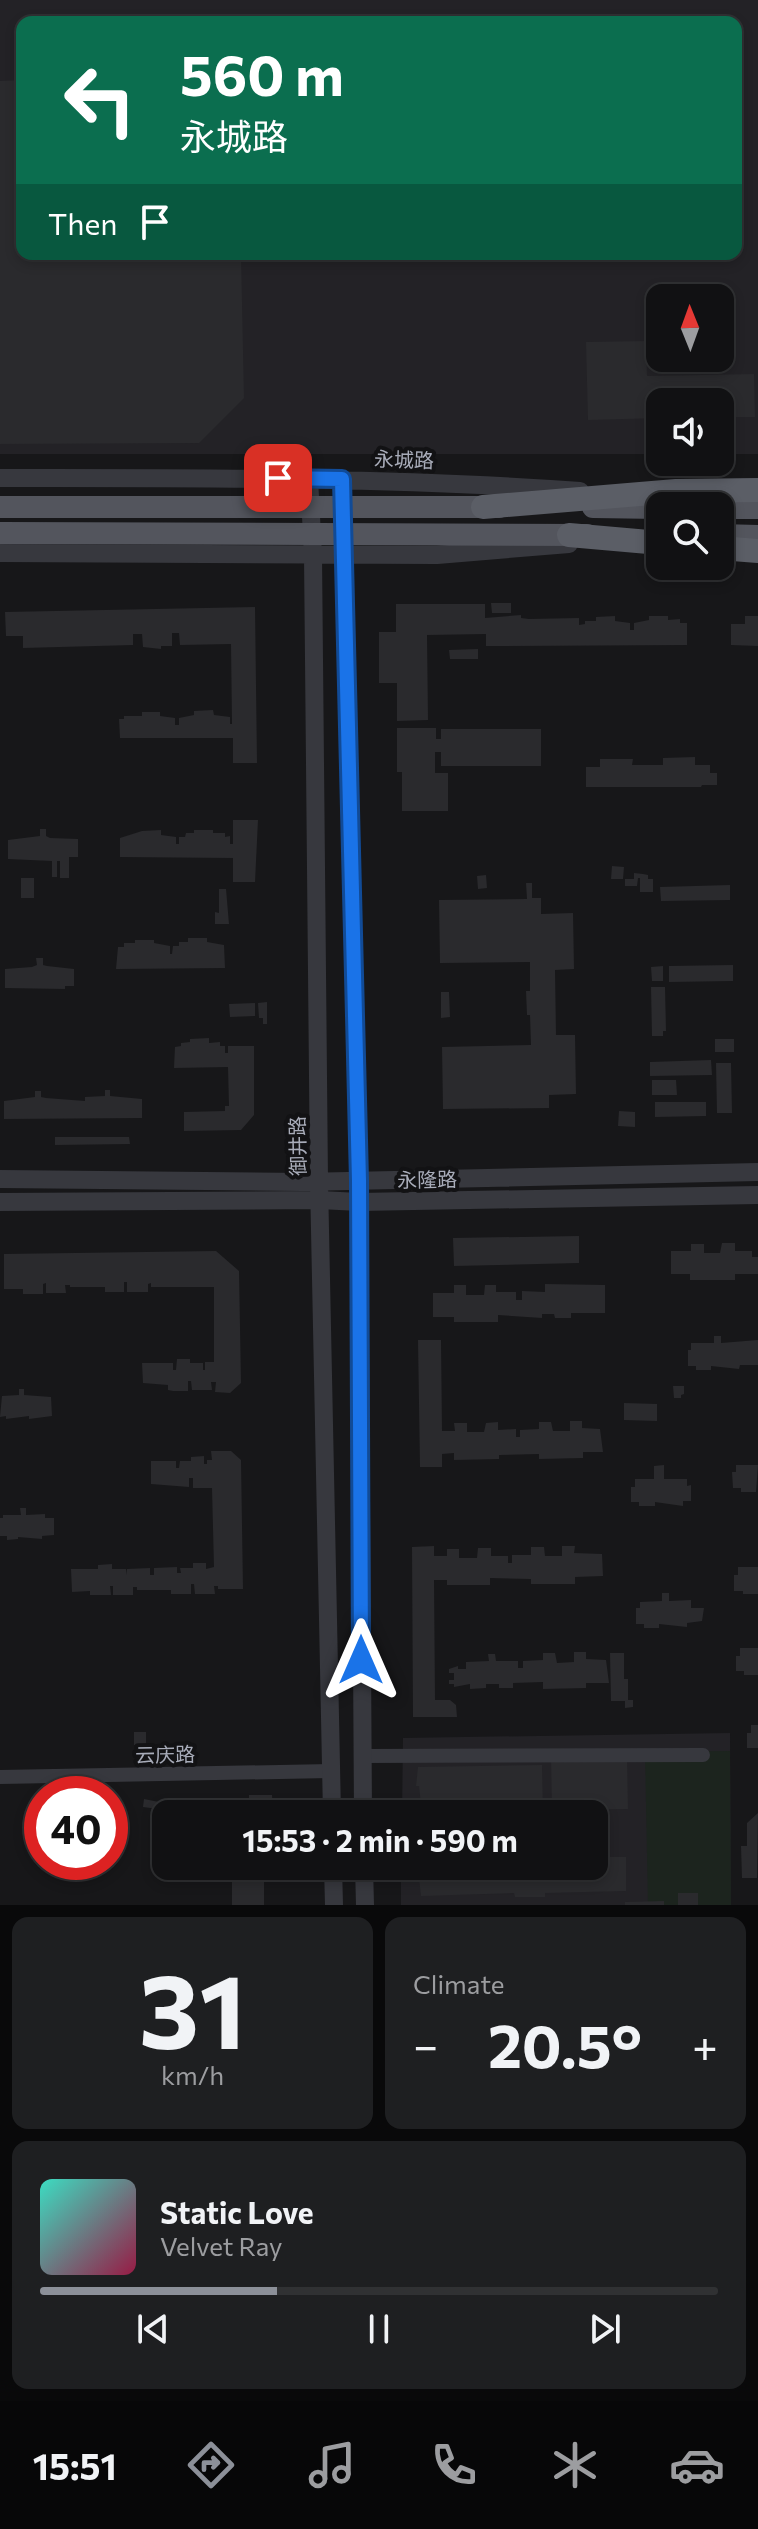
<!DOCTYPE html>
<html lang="en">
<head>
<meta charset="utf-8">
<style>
	:root { --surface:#111113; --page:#1e1f21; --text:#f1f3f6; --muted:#9c9da0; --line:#303133; --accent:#8c9099 }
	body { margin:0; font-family:Commissioner,"Noto Sans SC",sans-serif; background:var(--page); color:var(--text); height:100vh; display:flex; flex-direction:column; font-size:30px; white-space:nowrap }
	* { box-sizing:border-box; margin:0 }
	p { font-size:26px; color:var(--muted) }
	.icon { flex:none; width:44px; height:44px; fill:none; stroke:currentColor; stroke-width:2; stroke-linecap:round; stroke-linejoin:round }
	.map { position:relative; height:1905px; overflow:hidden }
	.side { display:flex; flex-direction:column; gap:12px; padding:12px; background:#09090a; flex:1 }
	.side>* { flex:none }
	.guide { position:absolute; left:16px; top:16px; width:726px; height:244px; border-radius:16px; box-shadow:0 4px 12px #0003,0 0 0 2px var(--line); background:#0b6e4f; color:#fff; overflow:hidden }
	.needle { width:52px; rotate:359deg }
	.fabs { position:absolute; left:646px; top:284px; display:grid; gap:16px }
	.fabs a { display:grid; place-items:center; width:88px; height:88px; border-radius:16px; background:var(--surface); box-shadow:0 4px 12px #0003,0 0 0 2px var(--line); font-size:40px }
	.speed { position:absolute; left:24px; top:1776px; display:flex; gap:16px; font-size:40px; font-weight:700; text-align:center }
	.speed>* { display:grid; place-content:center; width:104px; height:104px; border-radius:50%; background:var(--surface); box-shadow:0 4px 12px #0003,0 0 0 2px var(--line); line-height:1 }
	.speed .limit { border:12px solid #d22; background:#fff; color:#111 }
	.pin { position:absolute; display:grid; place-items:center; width:68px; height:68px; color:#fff; margin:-34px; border-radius:16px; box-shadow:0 4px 12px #0006 }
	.me { position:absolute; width:88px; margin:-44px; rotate:0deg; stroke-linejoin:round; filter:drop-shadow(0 0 6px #0008) }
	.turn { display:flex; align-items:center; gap:28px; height:168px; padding:0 32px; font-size:36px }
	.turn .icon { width:104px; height:104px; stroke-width:2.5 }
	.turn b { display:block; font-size:56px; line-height:68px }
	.then { display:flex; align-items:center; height:76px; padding:0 32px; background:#0003; gap:16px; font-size:30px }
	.big { font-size:60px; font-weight:700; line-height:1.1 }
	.side .tile { flex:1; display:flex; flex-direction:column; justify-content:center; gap:12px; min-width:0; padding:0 28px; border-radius:16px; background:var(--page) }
	.side .dial { align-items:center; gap:0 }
	.dial b { font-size:104px; line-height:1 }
	.song { display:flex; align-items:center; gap:24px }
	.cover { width:96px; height:96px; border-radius:12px; background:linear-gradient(135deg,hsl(170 70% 55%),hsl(340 70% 35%)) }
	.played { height:8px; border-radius:4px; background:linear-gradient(90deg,var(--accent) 35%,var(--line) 35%) }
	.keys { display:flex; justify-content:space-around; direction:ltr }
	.heat { display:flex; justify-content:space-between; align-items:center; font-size:44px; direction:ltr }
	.side .tiles { flex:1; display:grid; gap:12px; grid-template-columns:1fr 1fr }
	.tile:last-child { grid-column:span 2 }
	.trip { position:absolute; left:152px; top:1800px; width:456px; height:80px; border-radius:16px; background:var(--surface); box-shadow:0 4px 12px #0003,0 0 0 2px var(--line); font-weight:700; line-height:80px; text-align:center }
	.tab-bar { display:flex; height:128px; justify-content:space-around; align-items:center; background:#070708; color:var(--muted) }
	.tab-bar .icon { width:56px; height:56px }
	.tab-bar .on { color:var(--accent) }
	.tab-bar b { font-size:36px; color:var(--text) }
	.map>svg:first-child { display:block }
	.built { fill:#232226; fill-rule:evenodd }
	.green { fill:#1c241e }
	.building { fill:#2a2a2d }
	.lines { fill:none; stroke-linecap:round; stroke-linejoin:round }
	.minor { stroke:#37383e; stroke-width:14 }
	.tertiary { stroke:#37383e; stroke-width:18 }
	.primary { stroke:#53555d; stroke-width:22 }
	.trunk { stroke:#5b5e66; stroke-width:24 }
	.primary-bridge { stroke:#53555d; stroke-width:22 }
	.trunk-bridge { stroke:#5b5e66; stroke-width:24 }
	.route-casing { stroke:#114b97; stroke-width:20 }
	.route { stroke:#1a73e8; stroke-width:14 }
	.labels { text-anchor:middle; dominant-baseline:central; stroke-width:8; stroke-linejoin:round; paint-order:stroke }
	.street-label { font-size:20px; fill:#a8acb9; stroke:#121214 }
</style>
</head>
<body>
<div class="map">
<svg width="758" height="1905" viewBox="0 0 758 1905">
	<rect width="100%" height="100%" fill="#171719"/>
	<path class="built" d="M0,0H758V454H720V402H660V454H0ZM22,22H736V254H22ZM660,298H720V358H660Z
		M730,1733L731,1905H401V1866H594V1814H402L403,1738Z"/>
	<path class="green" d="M730,1751L731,1905H648L645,1752Z"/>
	<path class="building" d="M22,80V254H241L244,398L199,443L0,444V81Z
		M646,341L647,376L754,374L755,417H720V402H660V418L588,420L586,342Z
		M491,603H511V613H492Z
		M396,604H485V618L521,615V618L529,619L579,618V625L585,624V621H596V617L615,616V621L630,623V630H634V623L649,620V616H668V620L680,619V623H687V645L486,646V634L427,635L428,720L397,721V683H379V632H396Z
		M255,607L257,763H233V738H120L119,719H124V716H142V712H160V716L175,718V725H179V718L194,715V711L213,710L214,715L230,717V724H232L231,644L180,645L179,633H172V646H161V649L143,647L142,634H133V645L23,648V636H6L5,612Z
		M745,616H758V646L731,645V624H745Z
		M478,649V659H450L449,650Z
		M397,728H436V739H441V729H541V766H441V752H435V773H448V811H402V772H397Z
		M695,757V765H710V773H717V785H702L701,787H586V767H600V759H633L632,765H663V758Z
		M233,820H258L255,882H233V858L120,857V838L142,831L161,830V835L176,837V844H179V837H185L186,833H194V830H213V833H225V837L230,836V844H233Z
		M40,829H46V836L50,838L78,839V857H69V878H60V861H57V877H52V861L8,859V840L40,836Z
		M612,866L624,867L623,879H611Z
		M634,873L643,874L648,875V879H653V892H640V878H638L637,886H625V879H634Z
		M486,875L487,888L478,889L477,876Z
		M21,878H34V898H21Z
		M526,883H532V898H541V914L573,913L574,969L555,970L556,1035H575L576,1094L549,1095V1108L443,1109L442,1047L531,1045L530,1015H527L526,991H530V962L440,963L439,900L527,899Z
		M730,885V900L661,901L660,887Z
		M219,889H226L229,924H215V912L219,913Z
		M188,938H207V942L224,945L225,968L116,969L118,947H124V943H135V940H154V943L170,946V954H172L173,946H179V942H188Z
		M36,958H43V965L47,966L74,969V986H65V989L5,988V969L32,967L37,965Z
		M733,965V981L669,982V966Z
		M663,966V981H652L651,967Z
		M651,987H665L666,1031H663V1036H652Z
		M441,992H449L450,1017L441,1018Z
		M267,1002V1024H263V1018H259L258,1003Z
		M255,1003V1016L230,1017L229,1004Z
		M209,1038V1043L220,1042V1046H225V1053H228V1046H254V1115L241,1130L184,1131V1112L225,1111V1106H229L228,1067L174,1068L175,1047L181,1046V1043L190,1042V1039Z
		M715,1039H734V1052H715Z
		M711,1060L712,1075L650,1076V1062Z
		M716,1063H731L732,1113H717Z
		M652,1080H676L677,1095H652Z
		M105,1090H110V1096L142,1099V1118L4,1119V1101L35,1097V1091H41V1097L46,1098L85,1101V1097L105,1096Z
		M655,1102H706V1116L655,1117Z
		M619,1111L635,1112V1127L618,1126Z
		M55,1137H129L130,1144L55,1145Z
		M579,1236V1263L454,1266L453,1238Z
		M722,1243H735V1251H752V1257H758V1274H735V1280H690V1274H671V1251H691V1244H704V1253H720Z
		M216,1251L239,1271L241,1383L230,1393L215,1392L216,1382H211L212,1390H192L191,1381H188V1391H173L168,1390V1385L143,1383L142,1363H173V1370H176L177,1359H190V1363H203V1370H205V1362H214V1287H151V1283L148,1284V1292H127V1282H124V1292H105V1287H70V1285H65L66,1293H46V1283L43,1284V1294H23V1289H4V1254Z
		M545,1284L605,1285V1313H571V1318H555L554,1314H542V1318L498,1315V1322H454V1317H433V1293H454V1285H466V1295H484L485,1285H496V1292H516V1300H522V1291L545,1292Z
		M714,1336H721V1343L758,1340V1365H740L739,1369L711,1366V1370H696V1366H688V1350H691V1343H714Z
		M418,1340H441L442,1431H455L454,1423H467V1432H484L486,1423L498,1422V1430L516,1429V1437H520V1430L539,1429V1422H551L553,1431H570V1421H582V1428L600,1429L603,1452H583V1458L539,1459V1454L499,1455V1459L454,1460V1453L442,1454V1467H420Z
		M673,1386H684V1394L681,1395V1398H674Z
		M19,1389H24V1395L51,1397L52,1416L29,1419V1416L6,1419V1416L0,1417L2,1396L19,1395Z
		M624,1403L657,1404V1421L624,1420Z
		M211,1451H231L241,1460L243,1589H218V1586H214L215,1594H195L194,1584H191V1594H171V1590H137V1587H133V1595H113V1586H110L111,1595H90V1591L72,1592L71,1569H98V1565L112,1564V1569H126V1575L127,1569L150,1568V1575H154V1568L177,1567V1573H181L180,1568H193V1563H206V1569L214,1567L212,1488H193V1478H189V1487L151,1484V1461H176V1468H179L180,1461H191V1457L204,1456V1464H207V1460H212Z
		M664,1465V1479H687V1486L691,1485V1501H683V1506L655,1502V1506H639V1502H631V1487H635V1479H654V1466Z
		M736,1465H758L756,1492H741V1488H733L732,1472H736Z
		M20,1508H26V1515L45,1514V1518H54V1535L42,1536V1539L18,1537V1539L7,1540V1536H0V1518H3V1515H21Z
		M434,1546V1556H447V1549H459V1558H477L478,1548H491V1556H508V1563H512V1555H531V1547H544L545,1556H562V1546H575L574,1553L602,1554L603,1576L575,1577V1584H531V1579L490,1578V1585H447V1580H434L435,1700H450L456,1705L457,1717H413L412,1547Z
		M738,1567H758V1594H743V1591H734V1575H738Z
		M662,1593H669V1601L691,1600V1608H704L702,1621L687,1623V1627L659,1624V1628H644V1624H636V1608H640V1602L662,1601Z
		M740,1648H758V1675H744V1671H736V1656H740Z
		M574,1652H586V1659L606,1660L609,1683H586V1688L543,1689V1682L513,1683V1688H499V1684H486V1688L470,1689V1684L454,1687V1684H449V1680H454V1673H449V1669L458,1666V1669H466V1662L489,1661L488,1654H495L496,1661H518V1668H523V1661L543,1660V1653H555L557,1663L574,1662Z
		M610,1653H624V1679H628V1700H633V1707L625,1708V1701H611Z
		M751,1725H758V1748H747V1733H751Z
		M134,1732H146V1745H134Z
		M627,1757L628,1809L552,1810L551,1758Z
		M542,1765L543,1814H502V1801L454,1802V1814H422L419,1786H416L418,1767Z
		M249,1795H272L273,1814H249Z
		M144,1799L159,1802L158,1809L143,1807Z
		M162,1805L201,1810L200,1814H166V1827L159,1826Z
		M758,1813L757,1878H742L741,1846H747V1823Z
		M604,1857H626V1891L545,1893V1897H515L514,1893L421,1896L418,1869L420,1866H604Z
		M222,1866H274V1871H264V1905H232V1872H222Z
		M678,1893H698V1905H678Z
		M664,1901V1905H625V1902Z"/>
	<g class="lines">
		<path class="minor" d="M362,1756L703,1755
			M0,1777L331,1771"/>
		<path class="tertiary" d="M0,478C194,478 386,477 580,491
			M309,478L313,555L319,1181L332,1814
			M342,479L359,1181L363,1814
			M0,553L437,555L569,544
			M0,1179L302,1182L758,1172
			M0,1202L320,1200L359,1202L758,1195
			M333,1866L334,1905
			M364,1866L365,1905"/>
		<path class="primary" d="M720,508H758
			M720,535L758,536"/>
		<path class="trunk" d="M720,548L758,551"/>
		<path class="primary-bridge" d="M0,507H499
			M593,507L660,508
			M0,533L587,535"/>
		<path class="trunk-bridge" d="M483,507L676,491L758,490
			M569,535L660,543"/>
	</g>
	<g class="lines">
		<g class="route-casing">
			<path id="route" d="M278,478L342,479L359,1181L361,1660"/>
		</g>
		<use href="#route" class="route"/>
	</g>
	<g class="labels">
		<g class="street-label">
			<text transform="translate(404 459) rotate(2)">永城路</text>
			<text transform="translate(297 1146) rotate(-91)">御井路</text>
			<text transform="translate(427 1179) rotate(-1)">永隆路</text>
			<text transform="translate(165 1754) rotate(-1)">云庆路</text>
		</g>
	</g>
</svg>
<div class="fabs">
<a><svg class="needle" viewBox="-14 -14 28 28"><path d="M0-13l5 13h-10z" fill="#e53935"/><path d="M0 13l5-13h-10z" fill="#9c9da0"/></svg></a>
<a><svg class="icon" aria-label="sound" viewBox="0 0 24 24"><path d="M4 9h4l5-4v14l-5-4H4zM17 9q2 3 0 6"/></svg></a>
<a><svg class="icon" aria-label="search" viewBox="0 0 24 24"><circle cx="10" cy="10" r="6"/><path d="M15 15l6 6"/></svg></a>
</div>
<div class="speed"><div class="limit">40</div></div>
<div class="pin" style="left:278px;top:478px;background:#d93025"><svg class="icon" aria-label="arrive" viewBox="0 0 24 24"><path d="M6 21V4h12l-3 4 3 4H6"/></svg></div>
<svg class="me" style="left:361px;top:1660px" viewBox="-20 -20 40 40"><path d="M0-17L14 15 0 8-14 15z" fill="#1a73e8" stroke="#fff" stroke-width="4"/></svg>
<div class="trip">15:53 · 2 min · 590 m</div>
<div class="guide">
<div class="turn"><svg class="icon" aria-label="left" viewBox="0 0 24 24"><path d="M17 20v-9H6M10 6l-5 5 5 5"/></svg><div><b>560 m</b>永城路</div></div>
<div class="then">Then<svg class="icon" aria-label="arrive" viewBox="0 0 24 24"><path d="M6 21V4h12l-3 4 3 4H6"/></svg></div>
</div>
</div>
<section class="side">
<div class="tiles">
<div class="tile dial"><b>31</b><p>km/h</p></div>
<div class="tile"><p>Climate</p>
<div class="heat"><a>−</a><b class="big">20.5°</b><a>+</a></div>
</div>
<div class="tile">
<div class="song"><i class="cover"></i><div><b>Static Love</b><p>Velvet Ray</p></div></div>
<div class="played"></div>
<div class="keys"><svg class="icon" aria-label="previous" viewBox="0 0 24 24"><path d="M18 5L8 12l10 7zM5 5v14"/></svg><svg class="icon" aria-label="pause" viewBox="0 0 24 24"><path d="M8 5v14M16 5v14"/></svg><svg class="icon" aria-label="next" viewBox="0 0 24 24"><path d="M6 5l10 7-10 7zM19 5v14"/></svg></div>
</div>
</div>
</section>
<nav class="tab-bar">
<b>15:51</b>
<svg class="icon on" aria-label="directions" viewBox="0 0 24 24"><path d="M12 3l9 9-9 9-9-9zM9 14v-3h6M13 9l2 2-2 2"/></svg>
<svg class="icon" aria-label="music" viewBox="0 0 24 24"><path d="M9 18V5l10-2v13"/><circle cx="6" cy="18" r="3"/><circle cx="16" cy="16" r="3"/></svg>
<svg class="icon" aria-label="phone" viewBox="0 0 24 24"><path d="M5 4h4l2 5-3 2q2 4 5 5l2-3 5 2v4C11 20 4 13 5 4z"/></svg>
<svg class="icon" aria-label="climate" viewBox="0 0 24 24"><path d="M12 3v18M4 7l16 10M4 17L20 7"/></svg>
<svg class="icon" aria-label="car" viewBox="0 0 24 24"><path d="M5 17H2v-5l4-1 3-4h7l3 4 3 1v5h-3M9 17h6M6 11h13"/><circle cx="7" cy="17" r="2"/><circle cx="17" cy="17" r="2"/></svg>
</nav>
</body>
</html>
